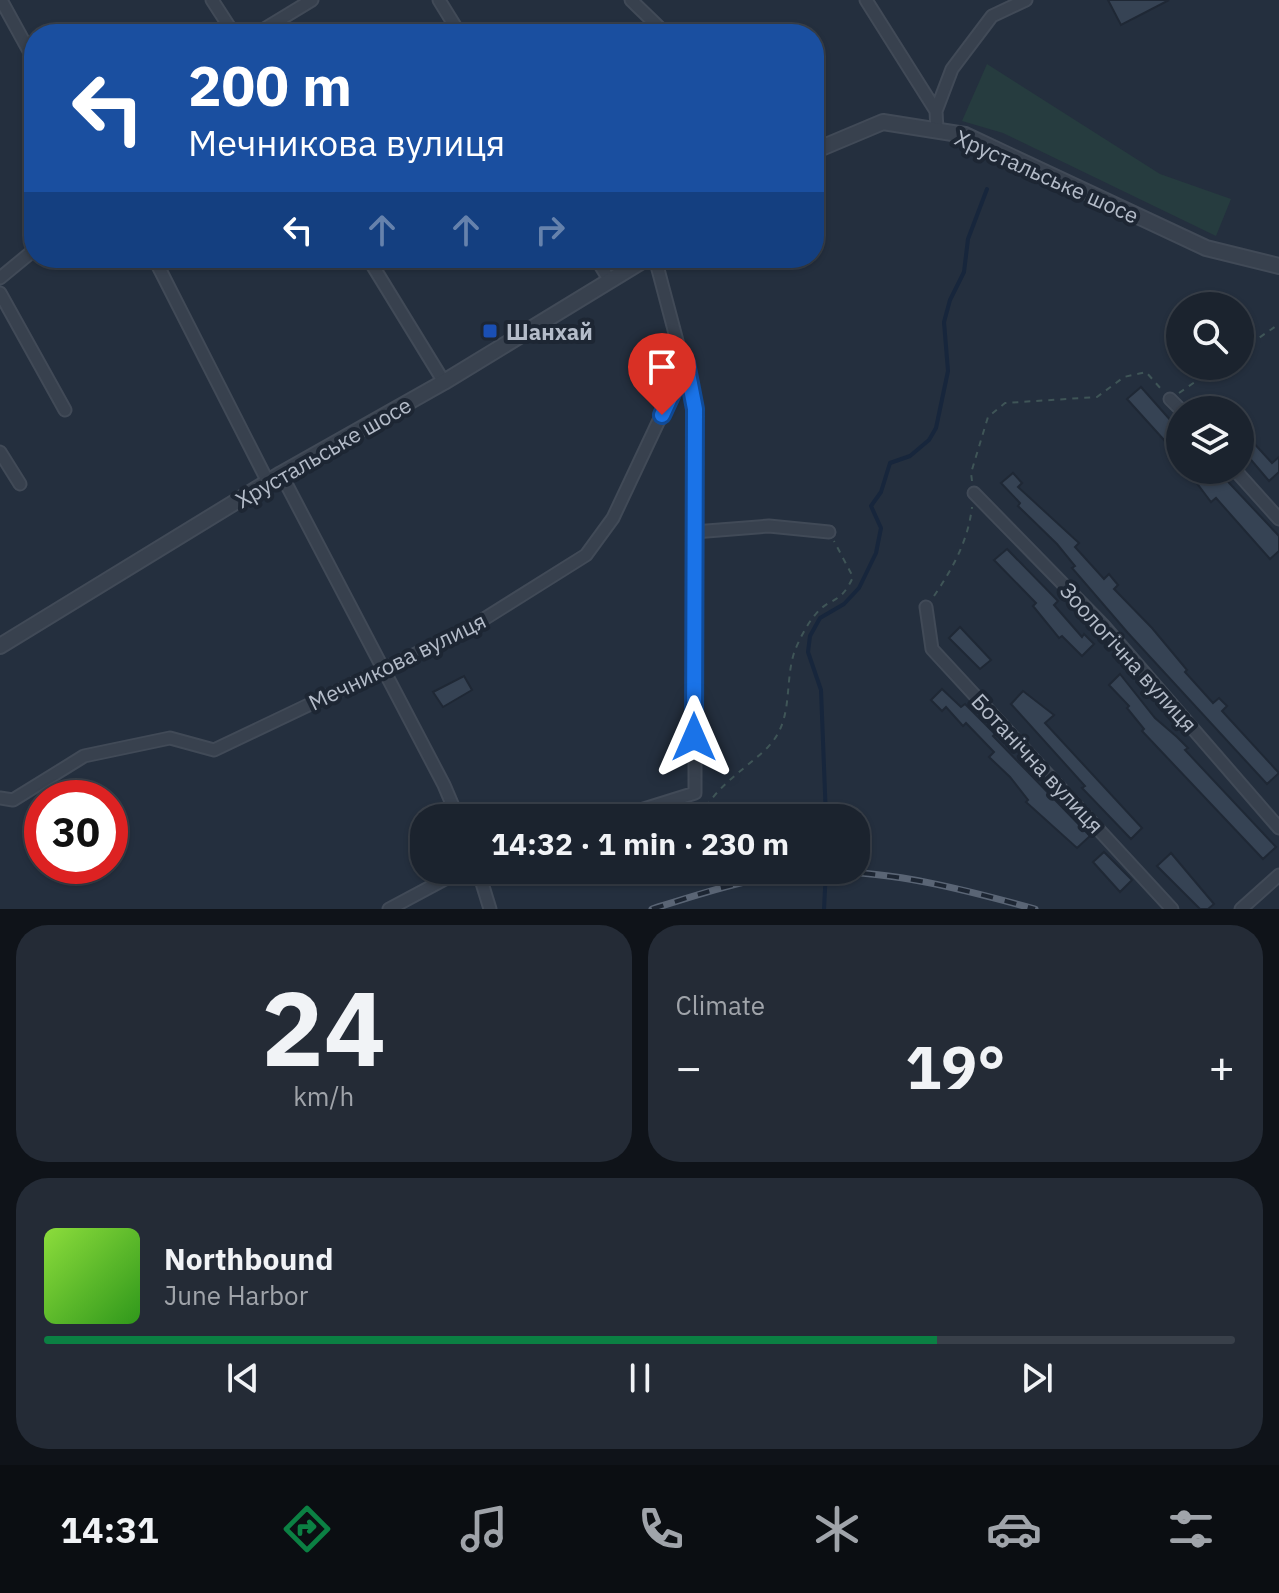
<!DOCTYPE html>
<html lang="en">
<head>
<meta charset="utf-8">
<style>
	:root { --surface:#1b232e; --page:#242b36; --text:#f1f3f6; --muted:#a0a4aa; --line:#39404a; --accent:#0b8043 }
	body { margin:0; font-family:"IBM Plex Sans",sans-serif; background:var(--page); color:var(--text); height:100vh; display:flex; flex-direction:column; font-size:30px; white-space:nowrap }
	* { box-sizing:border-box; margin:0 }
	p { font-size:26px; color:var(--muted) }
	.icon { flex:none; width:44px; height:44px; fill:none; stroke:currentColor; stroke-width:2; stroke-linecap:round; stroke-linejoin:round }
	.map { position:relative; height:909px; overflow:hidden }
	.drawer { display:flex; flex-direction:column; gap:16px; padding:16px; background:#0f1319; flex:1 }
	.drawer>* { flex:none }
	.guide { position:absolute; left:24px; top:24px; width:800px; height:244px; border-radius:32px; box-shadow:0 2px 6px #0004,0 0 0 2px var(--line); background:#1a4fa0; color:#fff; overflow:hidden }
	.buttons { position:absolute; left:1166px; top:292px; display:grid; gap:16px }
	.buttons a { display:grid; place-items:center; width:88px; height:88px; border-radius:50%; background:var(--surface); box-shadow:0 2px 6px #0004,0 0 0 2px var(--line); font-size:40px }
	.speed { position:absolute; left:24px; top:780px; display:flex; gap:16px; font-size:40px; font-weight:700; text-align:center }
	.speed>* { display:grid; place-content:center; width:104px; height:104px; border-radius:50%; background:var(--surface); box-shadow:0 2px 6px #0004,0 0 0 2px var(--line); line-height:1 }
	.speed .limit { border:12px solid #d22; background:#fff; color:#111 }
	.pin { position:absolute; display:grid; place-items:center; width:68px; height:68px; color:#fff; margin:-82px -34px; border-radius:50% 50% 50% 0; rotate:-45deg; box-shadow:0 0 8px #0007 }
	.pin .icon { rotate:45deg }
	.me { position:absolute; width:88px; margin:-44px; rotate:0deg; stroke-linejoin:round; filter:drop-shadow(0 0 6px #0008) }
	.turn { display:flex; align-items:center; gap:28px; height:168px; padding:0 32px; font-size:36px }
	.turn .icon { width:104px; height:104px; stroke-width:2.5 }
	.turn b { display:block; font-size:56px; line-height:68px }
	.lanes { display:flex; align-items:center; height:76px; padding:0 32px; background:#0003; justify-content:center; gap:40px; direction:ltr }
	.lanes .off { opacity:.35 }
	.big { font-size:60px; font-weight:700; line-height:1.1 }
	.drawer .tile { flex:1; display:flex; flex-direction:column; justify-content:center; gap:12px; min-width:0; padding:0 28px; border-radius:32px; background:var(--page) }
	.drawer .dial { align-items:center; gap:0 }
	.dial b { font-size:104px; line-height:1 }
	.song { display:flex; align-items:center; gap:24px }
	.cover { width:96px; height:96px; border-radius:12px; background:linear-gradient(135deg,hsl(90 70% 55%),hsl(110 70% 35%)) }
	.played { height:8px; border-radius:4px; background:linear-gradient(90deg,var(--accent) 75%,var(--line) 75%) }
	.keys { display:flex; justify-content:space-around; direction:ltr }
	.heat { display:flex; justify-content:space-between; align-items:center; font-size:44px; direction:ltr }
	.drawer .tiles { flex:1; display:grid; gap:16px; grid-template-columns:1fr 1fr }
	.tile:last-child { grid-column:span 2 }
	.trip { position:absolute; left:410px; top:804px; width:460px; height:80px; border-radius:32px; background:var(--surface); box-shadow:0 2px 6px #0004,0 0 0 2px var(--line); font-weight:700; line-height:80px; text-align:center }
	.menu { display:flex; height:128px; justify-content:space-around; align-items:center; background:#0b0e12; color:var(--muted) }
	.menu .icon { width:56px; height:56px }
	.menu .selected { color:var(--accent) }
	.menu b { font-size:36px; color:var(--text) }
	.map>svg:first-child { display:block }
	.green { fill:#263c3f }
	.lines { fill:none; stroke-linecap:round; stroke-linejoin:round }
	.stream { stroke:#17263c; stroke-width:4 }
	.building { fill:#364354; stroke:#1f2835; stroke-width:2 }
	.minor-casing { stroke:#414a57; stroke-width:15 }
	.tertiary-casing { stroke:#414a57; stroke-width:18 }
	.path { stroke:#3f5557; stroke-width:2; stroke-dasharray:6 6; stroke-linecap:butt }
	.minor { stroke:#38414e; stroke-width:11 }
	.tertiary { stroke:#38414e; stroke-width:14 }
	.rail-casing { stroke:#5a6575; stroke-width:7 }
	.rail { stroke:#1d2633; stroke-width:4; stroke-dasharray:12; stroke-linecap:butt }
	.route-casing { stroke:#114b97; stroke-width:20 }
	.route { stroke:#1a73e8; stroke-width:14 }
	.transit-dot { fill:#1a4fb4; stroke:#1d2633; stroke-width:3 }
	.labels { text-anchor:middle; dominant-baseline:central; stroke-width:8; stroke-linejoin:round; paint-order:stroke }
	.street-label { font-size:22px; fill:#b4bcc9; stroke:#1d2633 }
	.poi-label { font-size:22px; font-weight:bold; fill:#b4bcc9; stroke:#1d2633; text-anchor:start }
</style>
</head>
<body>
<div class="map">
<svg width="1279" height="909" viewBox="0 0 1279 909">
	<rect width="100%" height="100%" fill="#242f3e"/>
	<path class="green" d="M987,64L1160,174L1231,199L1216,236L1003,133L962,121Z"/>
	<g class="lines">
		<path class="stream" d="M826,818L821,690L808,652L810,636L820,618L844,604L859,588L876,553L881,528L871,506L881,492L890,463L910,456L929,440L936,428L948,371L944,322L950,300L964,272L968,239L987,189
			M824,909L826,870"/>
	</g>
	<path class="building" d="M1108,0H1169L1121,25Z
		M1141,387L1180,431V446L1174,451L1127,399Z
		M1240,428L1272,463L1279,457V472L1269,481L1240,447Z
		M1187,470H1217L1279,536V551L1270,559L1216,498L1211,502Z
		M1013,473L1022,483L1018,487L1079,543L1075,547L1104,579L1109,574L1118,585L1114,589L1152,628L1187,670L1185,672L1213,703L1219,698L1227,706L1222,711L1279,773L1267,784L1128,633L1072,568L1075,566L1057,544L1018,506L1020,503L1001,483Z
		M1007,549L1058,601L1054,605L1082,637L1084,634L1094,644L1082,656L1062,636L1059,638L1033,606L1036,603L994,560Z
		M960,627L991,660L980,669L949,638Z
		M1120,674L1155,718L1177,737L1188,748L1185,750L1276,847L1263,859L1142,731L1144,729L1127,708L1129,706L1109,685Z
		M464,676L472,690L443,707L433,692Z
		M942,689L961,707L965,704L995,734L993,736L1090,836L1077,848L1026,802L1028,800L1010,777L989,757L994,752L966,723L963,726L946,707L942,711L931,700Z
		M1023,691L1054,715L1045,723L1142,828L1131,839L1082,788L1085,786L1011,704Z
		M1104,852L1132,880L1120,892L1093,862Z
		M1171,853L1214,904L1208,909H1200L1157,866Z"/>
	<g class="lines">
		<g class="minor-casing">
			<path id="minor" d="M1,0L34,60
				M212,0L234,34
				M439,0L460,34
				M631,0L666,34
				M866,0L936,111L937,130
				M256,34L312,0
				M936,111L952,69L992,16L1026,0
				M154,258L268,482
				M368,258L444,382
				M596,258L610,281
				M0,278L34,250
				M0,293L65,410
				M1170,399L1181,410
				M0,452L20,484
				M1235,470L1279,519
				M281,474L444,785L458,818
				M974,493L1103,625L1279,828
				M694,532L769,526L829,532
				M926,607L932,649L1172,909
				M0,798L13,800L84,756L170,738L214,750L468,629L586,555L613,518L686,363
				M615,818L695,793V409L655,258
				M478,870L490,909
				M389,909L462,870
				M1241,909L1279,875"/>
		</g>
		<g class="tertiary-casing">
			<path id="tertiary" d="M814,151L883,122L965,135L1206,248L1279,266
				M0,646L281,474L444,382L647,258"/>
		</g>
		<path class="path" d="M1240,351L1279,324
			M1179,393L1218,366
			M972,481L971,473L988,417L1005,403L1097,397L1124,377L1146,372L1162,390
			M934,596C953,568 968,541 972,507
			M701,818C712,788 746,769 768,747C794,720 784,685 794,653C798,642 807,624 815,615C830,596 840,606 853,577L834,541
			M711,870L714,878"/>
		<use href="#minor" class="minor"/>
		<use href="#tertiary" class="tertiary"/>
		<g class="rail-casing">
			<path id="rail" d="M652,909C706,892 762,873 819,872C891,870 966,890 1035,909"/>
		</g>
		<use href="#rail" class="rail"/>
	</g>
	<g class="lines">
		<g class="route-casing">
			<path id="route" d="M662,415L686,363L695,409L694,737"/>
		</g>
		<use href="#route" class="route"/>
	</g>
	<rect class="transit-dot" x="482" y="323" width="16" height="16" rx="4"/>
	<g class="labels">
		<g class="street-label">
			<text transform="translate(1047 176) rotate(24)">Хрустальське шосе</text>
			<text transform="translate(323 452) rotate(-30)">Хрустальське шосе</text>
			<text transform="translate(1129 657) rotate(48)">Зоологічна вулиця</text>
			<text transform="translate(397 661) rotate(-26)">Мечникова вулиця</text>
			<text transform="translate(1038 763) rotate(47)">Ботанічна вулиця</text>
		</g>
		<g class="poi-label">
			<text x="506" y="331">Шанхай</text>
		</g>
	</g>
</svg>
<div class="buttons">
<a><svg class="icon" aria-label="search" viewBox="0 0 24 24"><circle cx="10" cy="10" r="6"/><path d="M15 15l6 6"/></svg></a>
<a><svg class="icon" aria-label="layers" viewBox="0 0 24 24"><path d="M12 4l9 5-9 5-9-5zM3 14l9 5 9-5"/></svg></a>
</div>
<div class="speed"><div class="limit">30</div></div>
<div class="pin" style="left:662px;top:415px;background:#d93025"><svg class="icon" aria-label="arrive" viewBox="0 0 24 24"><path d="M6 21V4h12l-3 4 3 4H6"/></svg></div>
<svg class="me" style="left:694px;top:737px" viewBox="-20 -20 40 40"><path d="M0-17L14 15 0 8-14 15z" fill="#1a73e8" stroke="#fff" stroke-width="4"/></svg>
<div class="trip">14:32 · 1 min · 230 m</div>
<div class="guide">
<div class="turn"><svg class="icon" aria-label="left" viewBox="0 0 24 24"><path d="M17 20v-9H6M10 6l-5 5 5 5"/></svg><div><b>200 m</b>Мечникова вулиця</div></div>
<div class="lanes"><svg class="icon" aria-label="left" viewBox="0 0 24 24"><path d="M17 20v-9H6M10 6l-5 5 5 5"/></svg><svg class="icon off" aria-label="ahead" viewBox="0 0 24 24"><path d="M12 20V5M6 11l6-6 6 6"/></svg><svg class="icon off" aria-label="ahead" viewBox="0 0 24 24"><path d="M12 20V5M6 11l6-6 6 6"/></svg><svg class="icon off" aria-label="right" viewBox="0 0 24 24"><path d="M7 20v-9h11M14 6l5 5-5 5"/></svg></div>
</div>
</div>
<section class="drawer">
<div class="tiles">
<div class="tile dial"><b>24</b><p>km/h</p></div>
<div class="tile"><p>Climate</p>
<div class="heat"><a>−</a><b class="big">19°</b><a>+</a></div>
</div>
<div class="tile">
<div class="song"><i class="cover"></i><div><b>Northbound</b><p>June Harbor</p></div></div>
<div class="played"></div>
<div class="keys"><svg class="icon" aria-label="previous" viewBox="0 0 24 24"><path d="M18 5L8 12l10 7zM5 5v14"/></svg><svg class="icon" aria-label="pause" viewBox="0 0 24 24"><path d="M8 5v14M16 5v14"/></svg><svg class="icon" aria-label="next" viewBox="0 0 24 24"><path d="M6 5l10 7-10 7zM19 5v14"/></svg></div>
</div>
</div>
</section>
<nav class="menu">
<b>14:31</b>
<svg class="icon selected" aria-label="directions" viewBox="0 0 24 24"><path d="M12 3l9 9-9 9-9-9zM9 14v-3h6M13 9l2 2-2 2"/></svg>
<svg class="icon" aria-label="music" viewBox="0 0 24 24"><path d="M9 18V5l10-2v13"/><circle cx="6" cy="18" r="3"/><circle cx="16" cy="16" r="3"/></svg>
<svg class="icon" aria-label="phone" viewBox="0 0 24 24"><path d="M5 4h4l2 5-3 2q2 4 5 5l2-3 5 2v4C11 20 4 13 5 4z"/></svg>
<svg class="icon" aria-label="climate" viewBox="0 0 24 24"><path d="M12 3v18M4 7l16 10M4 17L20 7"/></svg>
<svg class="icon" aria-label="car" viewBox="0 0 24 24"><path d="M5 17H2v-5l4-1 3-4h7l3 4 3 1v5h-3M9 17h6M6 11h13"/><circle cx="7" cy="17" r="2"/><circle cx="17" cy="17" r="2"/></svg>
<svg class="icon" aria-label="filters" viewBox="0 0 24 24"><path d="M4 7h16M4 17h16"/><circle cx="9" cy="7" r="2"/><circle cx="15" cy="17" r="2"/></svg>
</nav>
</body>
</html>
